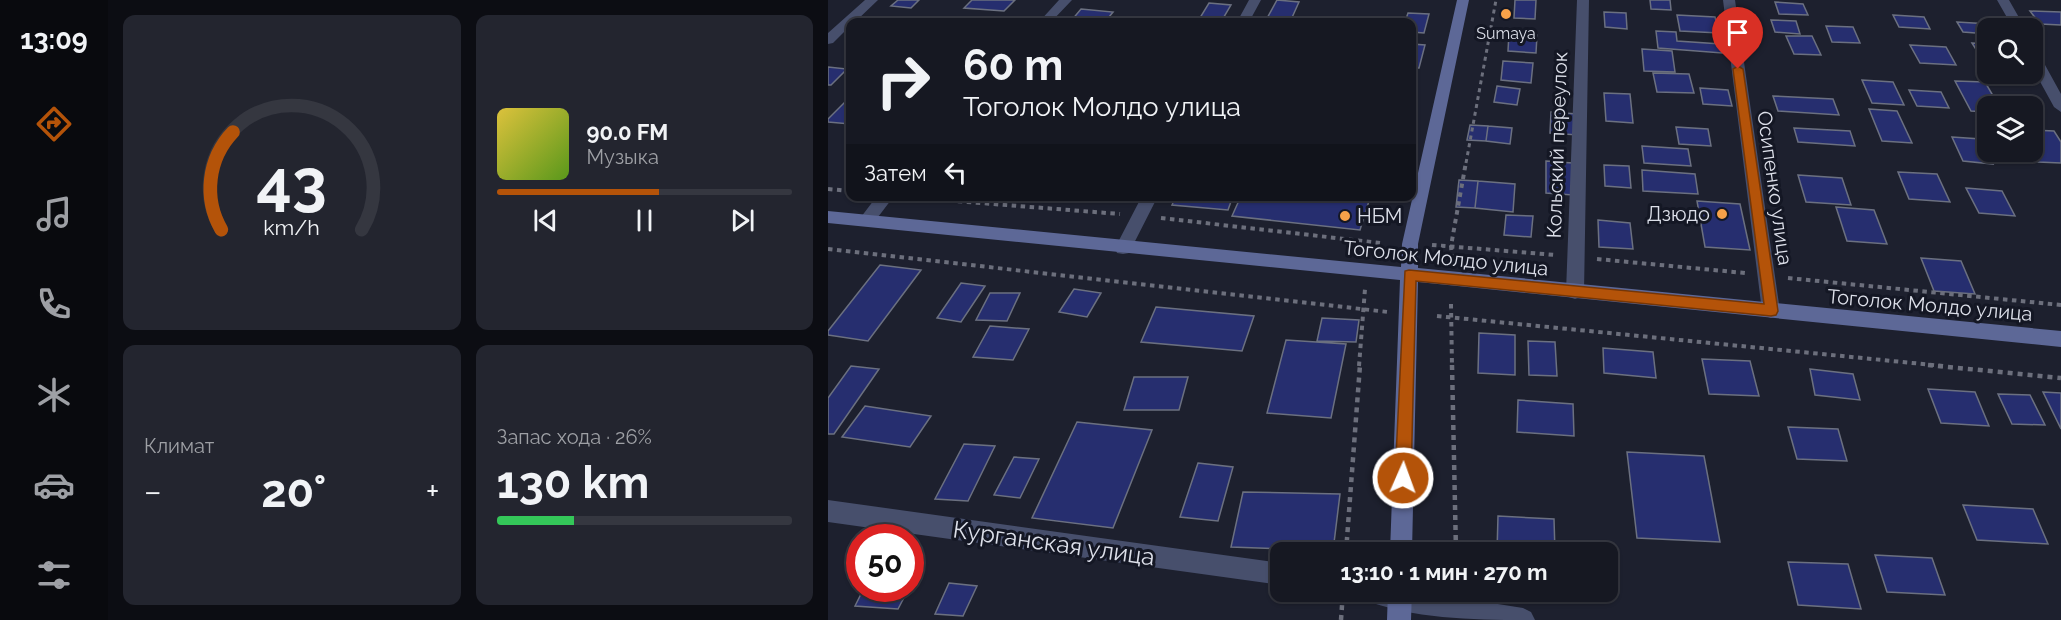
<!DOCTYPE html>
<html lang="ru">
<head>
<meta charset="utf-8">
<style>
	:root { --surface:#161822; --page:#23252f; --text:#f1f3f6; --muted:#9ea0a5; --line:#353740; --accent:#b45309 }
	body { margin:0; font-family:Raleway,sans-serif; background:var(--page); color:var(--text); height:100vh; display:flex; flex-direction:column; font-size:22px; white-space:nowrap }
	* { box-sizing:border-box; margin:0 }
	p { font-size:20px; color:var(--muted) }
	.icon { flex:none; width:33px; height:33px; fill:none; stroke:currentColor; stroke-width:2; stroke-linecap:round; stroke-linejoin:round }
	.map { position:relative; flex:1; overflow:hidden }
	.details { display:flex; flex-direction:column; gap:15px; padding:15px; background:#0c0d13; width:720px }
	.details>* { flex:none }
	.guide { position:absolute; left:18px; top:18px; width:570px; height:183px; border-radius:12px; box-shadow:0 2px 4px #0004,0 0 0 2px var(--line); background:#161822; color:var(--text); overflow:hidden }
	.controls { position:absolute; left:1149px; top:18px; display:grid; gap:12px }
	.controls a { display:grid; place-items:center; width:66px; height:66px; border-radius:12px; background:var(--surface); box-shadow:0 2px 4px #0004,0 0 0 2px var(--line); font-size:30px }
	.speed { position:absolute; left:18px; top:524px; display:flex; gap:12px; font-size:30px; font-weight:700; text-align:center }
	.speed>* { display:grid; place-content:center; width:78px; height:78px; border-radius:50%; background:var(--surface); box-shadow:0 2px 4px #0004,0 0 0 2px var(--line); line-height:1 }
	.speed .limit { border:9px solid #d22; background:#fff; color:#111 }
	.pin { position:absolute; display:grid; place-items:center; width:51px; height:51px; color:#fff; margin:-62px -26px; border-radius:50% 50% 50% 0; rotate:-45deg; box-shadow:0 0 6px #0007 }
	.pin .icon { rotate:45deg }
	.me { position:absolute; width:66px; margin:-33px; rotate:2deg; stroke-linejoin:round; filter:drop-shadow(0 0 4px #0008) }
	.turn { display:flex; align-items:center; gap:21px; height:126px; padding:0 18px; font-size:27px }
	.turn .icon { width:78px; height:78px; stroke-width:2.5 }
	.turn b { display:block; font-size:42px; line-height:51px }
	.then { display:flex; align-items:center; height:57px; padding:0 18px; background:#0003; gap:12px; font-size:22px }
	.big { font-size:45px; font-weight:700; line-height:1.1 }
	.details .tile { flex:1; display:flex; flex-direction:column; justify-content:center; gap:9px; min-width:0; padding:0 21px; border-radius:12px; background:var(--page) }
	.details .dial { align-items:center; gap:0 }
	.dial svg { height:156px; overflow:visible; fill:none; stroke:var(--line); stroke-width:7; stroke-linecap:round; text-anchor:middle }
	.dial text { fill:var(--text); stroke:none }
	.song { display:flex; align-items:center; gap:18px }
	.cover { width:72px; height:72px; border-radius:9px; background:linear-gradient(135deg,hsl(50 70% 55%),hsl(90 70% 35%)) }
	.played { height:6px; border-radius:3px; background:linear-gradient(90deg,var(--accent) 55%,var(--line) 55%) }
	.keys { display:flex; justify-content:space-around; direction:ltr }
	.heat { display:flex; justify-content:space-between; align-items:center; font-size:33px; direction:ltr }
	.charge { height:9px; border-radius:4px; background:linear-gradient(90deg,#34c759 26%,var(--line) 0) }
	.details .tiles { flex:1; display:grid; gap:15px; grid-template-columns:repeat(2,1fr) }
	.trip { position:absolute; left:442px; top:542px; width:348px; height:60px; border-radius:12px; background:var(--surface); box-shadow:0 2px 4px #0004,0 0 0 2px var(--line); font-weight:700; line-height:60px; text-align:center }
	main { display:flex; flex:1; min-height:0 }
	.tab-bar { display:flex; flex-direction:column; width:108px; justify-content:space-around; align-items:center; background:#090a0e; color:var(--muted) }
	.tab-bar .icon { width:42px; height:42px }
	.tab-bar .active { color:var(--accent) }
	.tab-bar b { font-size:27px; color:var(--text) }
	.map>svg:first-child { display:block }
	.building { fill:#262e6f; stroke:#6b7080; stroke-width:1.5 }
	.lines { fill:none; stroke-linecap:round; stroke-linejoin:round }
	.path-far2 { stroke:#6c6f7c; stroke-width:3; stroke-dasharray:4 4; stroke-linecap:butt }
	.path-far1 { stroke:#6c6f7c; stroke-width:4; stroke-dasharray:4.5 4.5; stroke-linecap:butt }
	.path { stroke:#6c6f7c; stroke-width:4.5; stroke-dasharray:5 5; stroke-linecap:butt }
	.minor { fill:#474f6c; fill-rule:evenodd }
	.secondary { fill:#5d6897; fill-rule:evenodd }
	.route { fill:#b45309; stroke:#753606; stroke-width:1.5 }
	.poi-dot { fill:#f7a149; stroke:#141724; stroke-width:2 }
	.labels { text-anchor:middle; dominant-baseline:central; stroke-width:6; stroke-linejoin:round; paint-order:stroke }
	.far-poi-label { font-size:16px; fill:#dcdfe9; stroke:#141724 }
	.street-label { font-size:20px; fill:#dcdfe9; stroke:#141724 }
	.poi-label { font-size:20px; fill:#dcdfe9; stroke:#141724; text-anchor:end }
	.near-street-label { font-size:24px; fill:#dcdfe9; stroke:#141724 }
</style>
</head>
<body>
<main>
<nav class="tab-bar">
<b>13:09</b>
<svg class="icon active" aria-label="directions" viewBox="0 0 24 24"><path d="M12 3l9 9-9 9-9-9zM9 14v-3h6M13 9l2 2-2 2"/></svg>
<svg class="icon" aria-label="music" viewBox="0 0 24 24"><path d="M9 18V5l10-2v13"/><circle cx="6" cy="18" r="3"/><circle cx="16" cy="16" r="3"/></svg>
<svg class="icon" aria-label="phone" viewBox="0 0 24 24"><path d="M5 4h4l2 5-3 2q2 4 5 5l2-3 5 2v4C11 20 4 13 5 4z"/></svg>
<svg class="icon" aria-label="climate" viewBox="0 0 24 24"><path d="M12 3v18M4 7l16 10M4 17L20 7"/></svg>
<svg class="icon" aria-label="car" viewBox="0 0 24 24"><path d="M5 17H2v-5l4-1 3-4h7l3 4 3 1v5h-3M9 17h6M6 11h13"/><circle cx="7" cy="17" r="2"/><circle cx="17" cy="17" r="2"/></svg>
<svg class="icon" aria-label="filters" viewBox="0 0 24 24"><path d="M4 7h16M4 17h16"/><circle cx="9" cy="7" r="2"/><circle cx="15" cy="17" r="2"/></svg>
</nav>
<section class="details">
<div class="tiles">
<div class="tile dial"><svg viewBox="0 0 100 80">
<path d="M14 69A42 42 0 1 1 86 69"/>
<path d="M14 69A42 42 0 0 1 20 19" stroke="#b45309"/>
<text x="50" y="56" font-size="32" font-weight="700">43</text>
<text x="50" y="72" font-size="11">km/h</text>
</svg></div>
<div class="tile">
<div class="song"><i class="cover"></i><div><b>90.0 FM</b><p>Музыка</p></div></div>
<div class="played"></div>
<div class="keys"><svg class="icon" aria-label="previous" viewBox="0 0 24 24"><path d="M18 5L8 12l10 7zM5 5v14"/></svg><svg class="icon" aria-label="pause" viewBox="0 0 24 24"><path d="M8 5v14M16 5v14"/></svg><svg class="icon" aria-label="next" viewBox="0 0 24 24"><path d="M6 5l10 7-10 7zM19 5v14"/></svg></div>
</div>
<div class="tile"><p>Климат</p>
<div class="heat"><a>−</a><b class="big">20°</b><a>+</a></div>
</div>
<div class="tile"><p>Запас хода · 26%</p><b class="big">130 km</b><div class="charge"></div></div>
</div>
</section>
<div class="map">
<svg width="1233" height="620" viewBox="0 0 1233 620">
	<rect width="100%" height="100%" fill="#1d202e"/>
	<path class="building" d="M70,0H91L83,8L63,6Z
		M144,0H187L176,11L136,8Z
		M449,0L471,2L462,22H437Z
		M687,0H708L707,19L686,18Z
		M822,0H842L843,10L823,9Z
		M947,2L975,4L980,15L951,14Z
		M381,3L403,5L393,22L370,21Z
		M253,9L285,12L277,22L243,21Z
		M1202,11L1233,12V25L1212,24Z
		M776,12L798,13L799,29L777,27Z
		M580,13L601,14L596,33L584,32V22H577Z
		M849,15L887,17L891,33L852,31Z
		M1065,15L1096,17L1102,29L1071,27Z
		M943,20L968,21L972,34L947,32Z
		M1129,22L1162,24L1164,28H1160V34L1135,32Z
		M998,26L1025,27L1032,43L1004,42Z
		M828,31L848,32L849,41L893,44L894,53L830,48Z
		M681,33L709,35L708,53L680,51Z
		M958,36H984L993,55L966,54Z
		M1144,43L1160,44V62H1156Z
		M584,44L597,45L591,68H584Z
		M1082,45L1118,47L1128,65L1092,63Z
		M814,49L844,51L847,72L816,71Z
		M675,61L705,63L703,83L673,80Z
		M0,67L19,69L3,85H0Z
		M825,73L861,74L866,93L829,92Z
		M1034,80L1065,82L1076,105L1044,103Z
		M1127,81L1157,82L1171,106H1160V112L1143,111Z
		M669,86L692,89L689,105L666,102Z
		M872,88L900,90L904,106L875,104Z
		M1081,90L1113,92L1121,108L1089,106Z
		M776,93L802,94L805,123L778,121Z
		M945,96L1005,99L1011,115L950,111Z
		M22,97V124L0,122V119Z
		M1041,109L1069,111L1084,143L1054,141Z
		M723,112L749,114L750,135L722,133Z
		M642,125L660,126L658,141L639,140Z
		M660,126L684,128L682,144L658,141Z
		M848,127L880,129L883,146L851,144Z
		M966,128L1022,131L1027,146L970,142Z
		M1204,130L1226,131L1233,142V163L1210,162L1204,152Z
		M1124,137L1153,139L1165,164L1135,161Z
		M814,146L860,149L863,166L816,163Z
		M718,161L744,163L745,195L718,193Z
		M776,165L801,166L803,188L777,186Z
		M814,170L867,174L870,194L815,191Z
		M1070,172L1109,174L1122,202L1081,199Z
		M970,175L1014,178L1023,205L978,202Z
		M631,180L650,181L647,208L628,207Z
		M650,181L687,184L685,212L647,208Z
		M1138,188L1174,191L1187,216L1151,213Z
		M348,196H405L400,210L344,205Z
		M413,196H498L541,201L532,230L404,216Z
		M869,201L912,204L922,250L877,247Z
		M1008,207L1046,210L1059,244L1019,241Z
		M678,215L705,216L703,237L676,235Z
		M770,220L802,223L805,249L771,247Z
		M1093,258L1133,261L1147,294L1106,291Z
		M52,265L93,270L40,341L0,335V331Z
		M133,283L157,286L133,322L109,318Z
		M246,289L273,293L259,317L231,312Z
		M162,293H192L179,321L148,320Z
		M328,307L426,316L414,351L313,342Z
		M494,318L531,320L528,342L489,341Z
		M162,326L201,329L185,360L145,357Z
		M651,333L687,335V375L650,373Z
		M458,340L518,344L503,418L439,413Z
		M700,341L727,342L729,376L701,375Z
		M775,348L825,352L828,378L776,373Z
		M874,359L922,361L931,396L881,394Z
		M23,366L51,369L6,434H0V398Z
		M982,369L1025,374L1032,400L987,395Z
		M306,377H360L351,410H296Z
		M1100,389L1147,392L1161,426L1113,423Z
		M1215,392L1233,393V429Z
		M1170,394L1202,395L1217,425L1184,424Z
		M690,400L745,404L746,436L689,432Z
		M37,406L103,416L82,447L14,437Z
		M249,422L324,430L285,528L204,518Z
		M960,427L1010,429L1019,461L969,459Z
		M136,444L167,446L140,501L107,499Z
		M799,452L876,456L892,542L809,538Z
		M186,457L211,459L192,498L166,495Z
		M370,463L405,467L390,521L352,517Z
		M415,492L512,494L505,551L403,547Z
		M1135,505L1205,509L1220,544L1149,540Z
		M670,516L726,519L727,552H669Z
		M1047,555L1104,558L1117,595L1059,592Z
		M960,562L1020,564L1033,609L970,605Z
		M121,583L149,586L135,616L107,614Z
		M36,588H81L70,609L27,606Z"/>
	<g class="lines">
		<path class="path-far2" d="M638,163L668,0"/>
		<path class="path-far1" d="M0,189L22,191
			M76,197L292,214
			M333,218L552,243
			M604,245L728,255
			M0,249L560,312
			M624,259L623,246L638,162
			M769,259L917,273
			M960,278L1233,305
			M623,304L624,366
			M609,316L1115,366
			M531,366L537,289"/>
		<path class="path" d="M624,365L628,552
			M1100,365L1233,378
			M518,552L532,365
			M513,620L515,591"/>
		<path class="minor" d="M37,0H50L27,22H22V26L5,43L0,44V33Z
			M231,0H244L223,22H211Z
			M421,0H433L421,22H409Z
			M749,0H761L756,292L753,297L747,299L741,297L738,292Z
			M895,0H907L952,311L949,316L943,318L937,316L934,311Z
			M1169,0H1181L1197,28H1185Z
			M1204,50L1211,54L1233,94V112L1226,107L1204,67Z
			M49,196H66L44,225H32L30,221Z
			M314,196H330L301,253L295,254L289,253L287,248Z
			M0,500L453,563V585L0,522Z
			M529,591H588L695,608L703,612L707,620C648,620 589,620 533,599Z"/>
		<path class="secondary" d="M629,0H641L590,244V268L1233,331V347L590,282L584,552H562L572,280L0,223V211L573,267L574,244Z
			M560,591H584L583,620H559Z"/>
	</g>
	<path class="route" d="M910,66L915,69L950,311L948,315L943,316L588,281L583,478L581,484L575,486L569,484L567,478L577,271L581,270L936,304L905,69Z"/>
	<g class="poi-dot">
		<circle cx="678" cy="14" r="6"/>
		<circle cx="894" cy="214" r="6"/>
		<circle cx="517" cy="216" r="6"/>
	</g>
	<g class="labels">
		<g class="far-poi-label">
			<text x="678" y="33">Sumaya</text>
		</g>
		<g class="street-label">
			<text transform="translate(729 145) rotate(-88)">Кольский переулок</text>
			<text transform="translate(947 188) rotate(82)">Осипенко улица</text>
			<text transform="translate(618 258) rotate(6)">Тоголок Молдо улица</text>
			<text transform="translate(1102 305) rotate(5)">Тоголок Молдо улица</text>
		</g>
		<g class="poi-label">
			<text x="882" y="214">Дзюдо</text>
			<text x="529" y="216" text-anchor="start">НБМ</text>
		</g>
		<g class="near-street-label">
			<text transform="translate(226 543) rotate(8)">Курганская улица</text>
		</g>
	</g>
</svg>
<div class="controls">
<a><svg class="icon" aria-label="search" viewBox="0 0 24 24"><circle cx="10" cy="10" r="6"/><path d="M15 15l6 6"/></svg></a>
<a><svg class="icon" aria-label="layers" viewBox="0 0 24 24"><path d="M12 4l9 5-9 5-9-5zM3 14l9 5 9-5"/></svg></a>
</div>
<div class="speed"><div class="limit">50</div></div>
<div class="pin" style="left:910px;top:69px;background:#d93025"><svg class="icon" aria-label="arrive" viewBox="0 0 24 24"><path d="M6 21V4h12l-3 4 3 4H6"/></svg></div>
<svg class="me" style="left:575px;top:478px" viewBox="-20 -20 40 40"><circle r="17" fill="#b45309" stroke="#fff" stroke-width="3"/><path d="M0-11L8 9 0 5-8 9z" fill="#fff"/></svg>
<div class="trip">13:10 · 1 мин · 270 m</div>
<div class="guide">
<div class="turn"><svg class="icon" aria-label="right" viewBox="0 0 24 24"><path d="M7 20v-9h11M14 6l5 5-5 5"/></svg><div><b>60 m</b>Тоголок Молдо улица</div></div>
<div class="then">Затем<svg class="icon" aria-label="left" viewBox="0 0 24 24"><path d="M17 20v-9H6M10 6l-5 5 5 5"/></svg></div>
</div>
</div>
</main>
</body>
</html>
